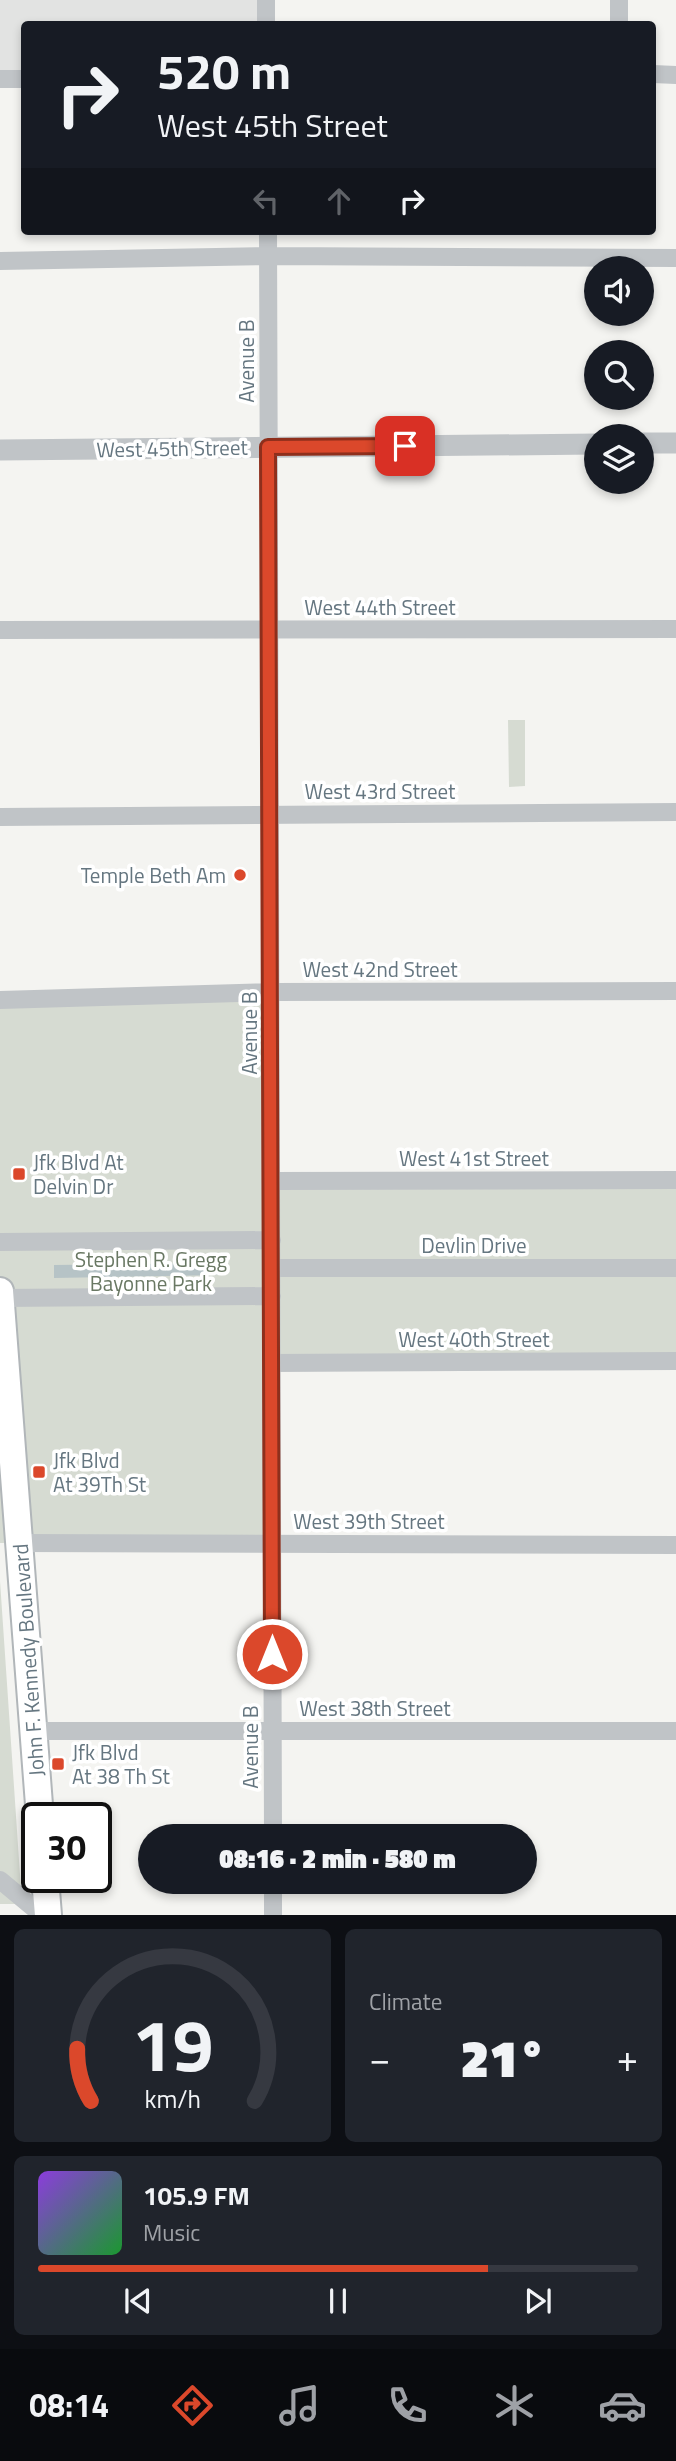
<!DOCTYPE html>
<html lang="en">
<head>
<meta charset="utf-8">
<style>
	:root { --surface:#171b24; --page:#20242c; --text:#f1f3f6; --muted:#9ea1a6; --line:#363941; --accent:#db482b }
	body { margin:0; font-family:"Titillium Web",sans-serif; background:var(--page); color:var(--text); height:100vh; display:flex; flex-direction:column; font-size:26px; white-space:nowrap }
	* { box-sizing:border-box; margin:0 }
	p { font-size:23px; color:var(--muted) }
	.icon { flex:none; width:38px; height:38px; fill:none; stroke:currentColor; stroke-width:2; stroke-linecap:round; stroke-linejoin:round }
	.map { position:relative; height:1915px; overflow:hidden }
	.side { display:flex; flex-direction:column; gap:14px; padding:14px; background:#0d0f14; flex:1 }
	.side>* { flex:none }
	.hud { position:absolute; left:21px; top:21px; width:635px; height:214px; border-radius:7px; box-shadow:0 4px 10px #0003; background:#171b24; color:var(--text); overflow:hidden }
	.fabs { position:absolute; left:584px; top:256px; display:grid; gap:14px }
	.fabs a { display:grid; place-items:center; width:70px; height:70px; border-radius:50%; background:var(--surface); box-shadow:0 4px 10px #0003; font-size:35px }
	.speed { position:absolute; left:21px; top:1802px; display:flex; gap:14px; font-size:35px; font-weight:700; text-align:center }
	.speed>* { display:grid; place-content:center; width:91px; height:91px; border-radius:50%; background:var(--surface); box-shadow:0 4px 10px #0003; line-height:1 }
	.speed .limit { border:4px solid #111; border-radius:10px; background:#fff; color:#111 }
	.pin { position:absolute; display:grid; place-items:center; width:60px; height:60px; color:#fff; margin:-30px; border-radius:14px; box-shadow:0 4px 10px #0006 }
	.me { position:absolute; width:77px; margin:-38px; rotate:0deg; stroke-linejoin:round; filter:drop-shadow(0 0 5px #0008) }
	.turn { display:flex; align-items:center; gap:24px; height:147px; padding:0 21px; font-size:32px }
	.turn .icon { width:91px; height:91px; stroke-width:2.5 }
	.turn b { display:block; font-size:49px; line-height:60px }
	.lanes { display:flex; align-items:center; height:66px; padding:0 21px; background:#0003; justify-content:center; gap:35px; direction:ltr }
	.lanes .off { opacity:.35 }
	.big { font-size:52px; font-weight:800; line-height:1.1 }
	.side .tile { flex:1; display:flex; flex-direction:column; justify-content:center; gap:10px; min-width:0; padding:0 24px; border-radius:10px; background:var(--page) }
	.side .dial { align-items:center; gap:0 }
	.dial svg { height:182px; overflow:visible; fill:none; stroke:var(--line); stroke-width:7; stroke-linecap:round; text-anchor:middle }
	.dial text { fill:var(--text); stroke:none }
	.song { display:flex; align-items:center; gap:21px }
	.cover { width:84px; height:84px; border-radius:10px; background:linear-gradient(135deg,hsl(270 70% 55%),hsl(130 70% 35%)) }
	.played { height:7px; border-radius:4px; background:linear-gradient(90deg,var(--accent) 75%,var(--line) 75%) }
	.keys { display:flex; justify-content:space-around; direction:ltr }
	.heat { display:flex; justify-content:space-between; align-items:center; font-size:38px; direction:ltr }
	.side .tiles { flex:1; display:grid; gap:14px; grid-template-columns:1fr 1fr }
	.tile:last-child { grid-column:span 2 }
	.trip { position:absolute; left:138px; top:1824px; width:399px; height:70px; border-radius:35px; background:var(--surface); box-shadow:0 4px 10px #0003; font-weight:800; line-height:70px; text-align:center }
	.dock { display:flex; height:112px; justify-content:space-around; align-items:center; background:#090b0e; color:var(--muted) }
	.dock .icon { width:49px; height:49px }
	.dock .selected { color:var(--accent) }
	.dock b { font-size:32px; color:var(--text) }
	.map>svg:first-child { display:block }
	.built { fill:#e2e3e2 }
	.green { fill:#d6dbd2 }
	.water { fill:#b6c3c6 }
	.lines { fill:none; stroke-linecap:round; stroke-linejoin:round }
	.primary-casing { stroke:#b1b6b9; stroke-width:30 }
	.minor { stroke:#c0c4c7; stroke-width:18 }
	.tertiary { stroke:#c0c4c7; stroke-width:21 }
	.primary { stroke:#fff; stroke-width:26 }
	.route-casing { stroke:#8e2f1c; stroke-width:18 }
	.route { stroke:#db482b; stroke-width:12 }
	.poi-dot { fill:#db482b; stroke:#fff; stroke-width:2.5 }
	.labels { text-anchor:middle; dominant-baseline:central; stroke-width:7; stroke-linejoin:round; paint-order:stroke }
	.street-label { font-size:21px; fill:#657680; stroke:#fff }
	.poi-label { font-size:21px; fill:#657680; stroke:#fff; text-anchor:start }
	.park-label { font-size:21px; fill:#697863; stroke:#fff }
</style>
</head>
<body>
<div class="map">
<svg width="676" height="1915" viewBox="0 0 676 1915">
	<rect width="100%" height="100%" fill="#f4f4f1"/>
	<path class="built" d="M0,0H266V24H24V79H0Z"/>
	<path class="green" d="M508,720H525V786L509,787Z
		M271,998L272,1180H676V1361L273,1363V1544L0,1543V1001Z
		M0,1581L22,1904H0Z"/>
	<path class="water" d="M219,1263V1275L54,1278V1265Z"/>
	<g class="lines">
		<g class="primary-casing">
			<path id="primary" d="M0,1291L40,1818
				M45,1878L48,1915"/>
		</g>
		<path class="minor" d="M266,0V24
			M619,24V0
			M653,74L676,75
			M0,79H24
			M268,231L273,1836
			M0,261L269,256L676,258
			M0,630L676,629
			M0,817L676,812
			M0,1000L271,992L676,991
			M272,1181L676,1180
			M0,1242L272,1240
			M272,1268H676
			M0,1298L272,1296
			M272,1363L676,1361
			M19,1543L676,1545
			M32,1731H676
			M0,1880L42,1915
			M273,1881V1915"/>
		<path class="tertiary" d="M642,443H676
			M0,450L597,444"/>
		<use href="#primary" class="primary"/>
	</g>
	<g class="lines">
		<g class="route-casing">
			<path id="route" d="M272,1654L268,447L405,446"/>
		</g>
		<use href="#route" class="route"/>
	</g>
	<g class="poi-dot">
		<circle cx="240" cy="875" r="7"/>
		<rect x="12" y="1167" width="14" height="14" rx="3.5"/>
		<rect x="32" y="1465" width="14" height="14" rx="3.5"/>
		<rect x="51" y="1757" width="14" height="14" rx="3.5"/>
	</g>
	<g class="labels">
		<g class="street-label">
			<text transform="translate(246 361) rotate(-90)">Avenue B</text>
			<text transform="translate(172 448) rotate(-1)">West 45th Street</text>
			<text x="380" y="607">West 44th Street</text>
			<text x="380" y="791">West 43rd Street</text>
			<text x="380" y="969">West 42nd Street</text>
			<text transform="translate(249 1033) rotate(-90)">Avenue B</text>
			<text x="474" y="1158">West 41st Street</text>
			<text x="474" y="1245">Devlin Drive</text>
			<text x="474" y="1339">West 40th Street</text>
			<text x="369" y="1521">West 39th Street</text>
			<text transform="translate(28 1660) rotate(-94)">John F. Kennedy Boulevard</text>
			<text x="375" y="1708">West 38th Street</text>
			<text transform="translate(250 1747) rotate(-90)">Avenue B</text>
		</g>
		<g class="poi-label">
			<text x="226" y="875" text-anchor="end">Temple Beth Am</text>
			<text x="33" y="1162">Jfk Blvd At<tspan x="33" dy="24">Delvin Dr</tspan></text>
			<text x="53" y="1460">Jfk Blvd<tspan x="53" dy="24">At 39Th St</tspan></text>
			<text x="72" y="1752">Jfk Blvd<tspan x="72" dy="24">At 38 Th St</tspan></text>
		</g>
		<g class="park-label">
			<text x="151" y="1259">Stephen R. Gregg<tspan x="151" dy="24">Bayonne Park</tspan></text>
		</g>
	</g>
</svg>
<div class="fabs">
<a><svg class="icon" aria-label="sound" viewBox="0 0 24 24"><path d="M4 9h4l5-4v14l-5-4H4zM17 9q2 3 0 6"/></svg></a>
<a><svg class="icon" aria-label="search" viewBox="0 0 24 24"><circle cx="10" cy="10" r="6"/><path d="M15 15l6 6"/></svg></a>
<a><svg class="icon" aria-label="layers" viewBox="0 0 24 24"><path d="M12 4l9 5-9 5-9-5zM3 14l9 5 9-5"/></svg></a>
</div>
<div class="speed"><div class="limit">30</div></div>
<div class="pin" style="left:405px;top:446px;background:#d93025"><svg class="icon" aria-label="arrive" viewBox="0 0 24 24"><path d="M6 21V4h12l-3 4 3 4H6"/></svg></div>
<svg class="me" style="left:272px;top:1654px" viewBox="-20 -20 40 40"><circle r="17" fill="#db482b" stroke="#fff" stroke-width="3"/><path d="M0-11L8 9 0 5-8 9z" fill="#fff"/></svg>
<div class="trip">08:16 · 2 min · 580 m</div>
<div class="hud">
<div class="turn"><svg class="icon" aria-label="right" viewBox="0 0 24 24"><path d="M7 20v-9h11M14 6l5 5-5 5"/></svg><div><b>520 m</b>West 45th Street</div></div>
<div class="lanes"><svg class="icon off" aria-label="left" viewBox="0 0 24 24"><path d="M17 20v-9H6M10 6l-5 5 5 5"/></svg><svg class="icon off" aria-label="ahead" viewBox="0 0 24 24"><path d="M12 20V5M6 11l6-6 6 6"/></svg><svg class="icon" aria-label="right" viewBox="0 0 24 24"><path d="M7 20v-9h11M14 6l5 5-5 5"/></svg></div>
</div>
</div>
<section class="side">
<div class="tiles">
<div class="tile dial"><svg viewBox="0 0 100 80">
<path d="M14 69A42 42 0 1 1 86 69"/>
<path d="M14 69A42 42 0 0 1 8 46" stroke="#db482b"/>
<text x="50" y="56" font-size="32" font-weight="700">19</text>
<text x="50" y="72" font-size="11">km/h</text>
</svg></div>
<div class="tile"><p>Climate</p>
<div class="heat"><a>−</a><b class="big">21°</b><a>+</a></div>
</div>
<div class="tile">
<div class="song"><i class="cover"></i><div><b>105.9 FM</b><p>Music</p></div></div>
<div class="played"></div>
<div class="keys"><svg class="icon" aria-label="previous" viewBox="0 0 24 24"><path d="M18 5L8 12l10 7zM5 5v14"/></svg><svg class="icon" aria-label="pause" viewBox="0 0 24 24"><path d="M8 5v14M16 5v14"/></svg><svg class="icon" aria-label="next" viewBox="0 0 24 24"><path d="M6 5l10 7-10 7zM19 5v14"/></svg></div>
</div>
</div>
</section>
<nav class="dock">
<b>08:14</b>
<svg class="icon selected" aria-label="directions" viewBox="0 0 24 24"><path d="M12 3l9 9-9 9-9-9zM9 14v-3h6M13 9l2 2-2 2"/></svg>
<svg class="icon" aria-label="music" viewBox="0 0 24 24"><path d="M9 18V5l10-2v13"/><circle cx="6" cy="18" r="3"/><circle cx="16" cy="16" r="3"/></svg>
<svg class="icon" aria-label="phone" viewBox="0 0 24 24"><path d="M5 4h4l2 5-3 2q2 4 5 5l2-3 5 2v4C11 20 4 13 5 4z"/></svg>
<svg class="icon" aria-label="climate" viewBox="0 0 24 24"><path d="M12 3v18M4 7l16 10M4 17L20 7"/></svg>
<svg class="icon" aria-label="car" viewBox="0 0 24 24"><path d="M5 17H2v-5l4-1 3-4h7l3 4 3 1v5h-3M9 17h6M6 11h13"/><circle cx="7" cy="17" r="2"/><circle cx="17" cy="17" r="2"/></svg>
</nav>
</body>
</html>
